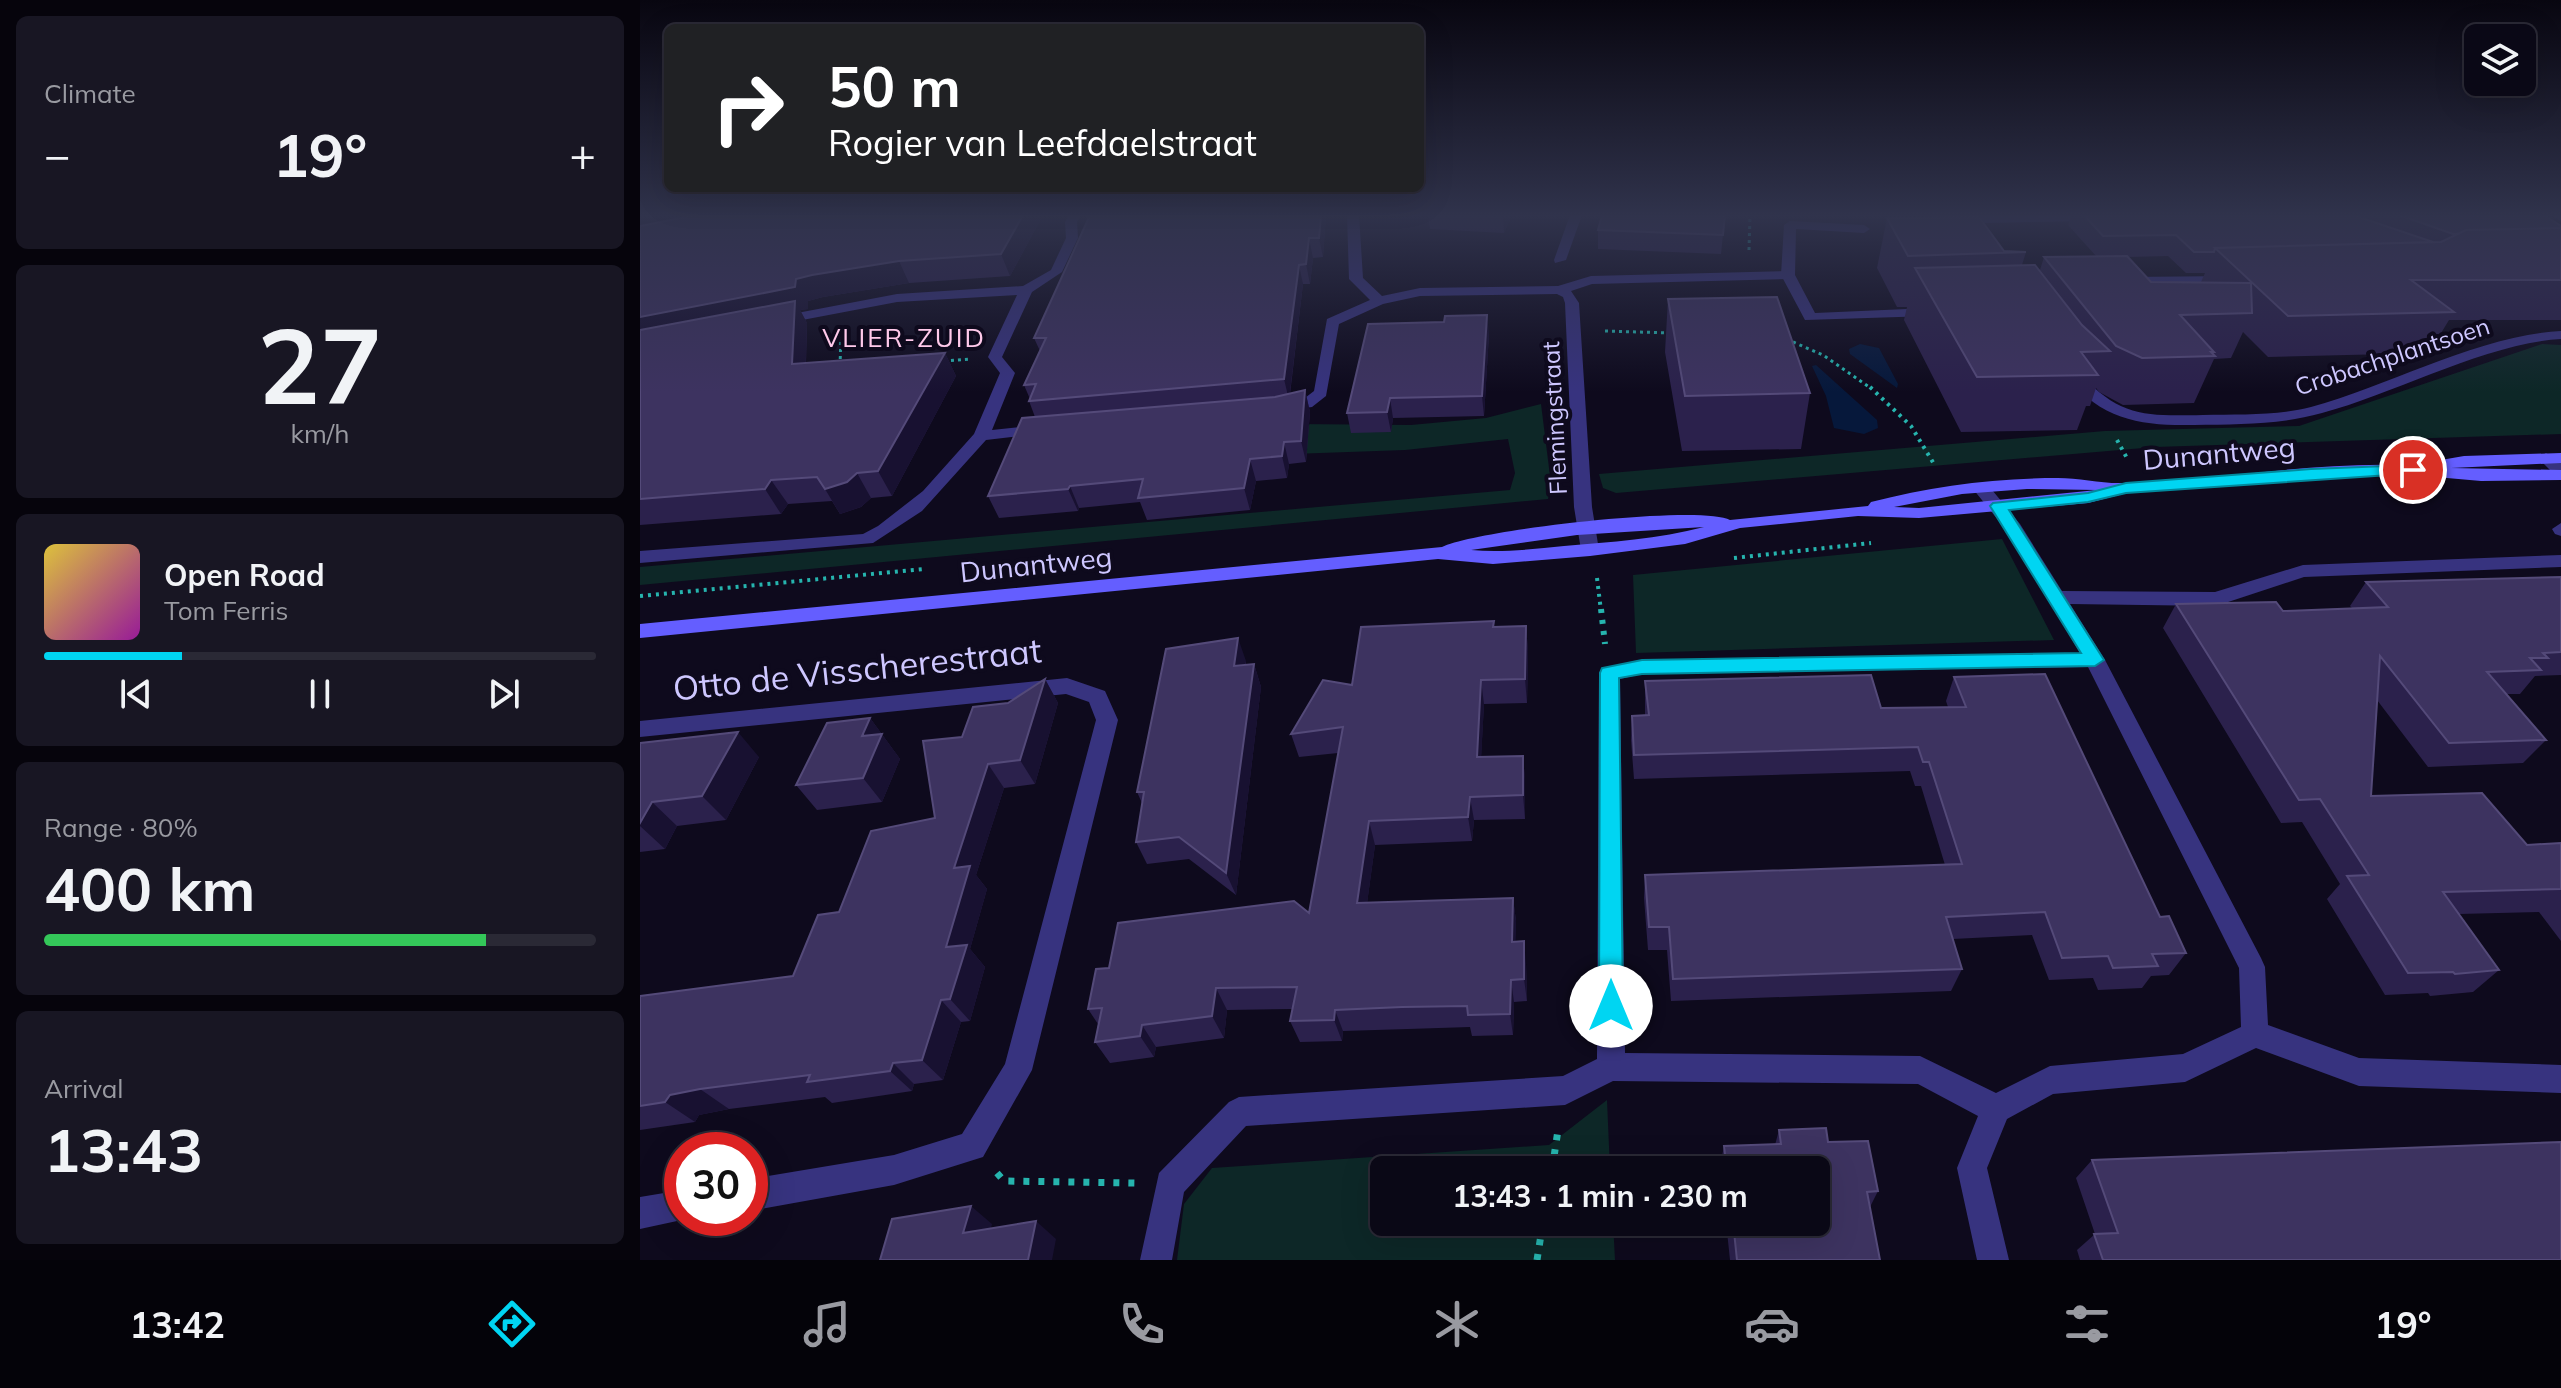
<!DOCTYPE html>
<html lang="en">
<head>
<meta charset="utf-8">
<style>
	:root { --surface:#0a0816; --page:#181623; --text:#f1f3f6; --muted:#999aa1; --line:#2a2935; --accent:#00d5f2 }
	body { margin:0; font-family:Mulish,sans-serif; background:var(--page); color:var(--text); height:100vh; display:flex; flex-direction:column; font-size:30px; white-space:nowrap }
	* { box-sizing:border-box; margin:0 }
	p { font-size:26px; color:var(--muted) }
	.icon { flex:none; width:44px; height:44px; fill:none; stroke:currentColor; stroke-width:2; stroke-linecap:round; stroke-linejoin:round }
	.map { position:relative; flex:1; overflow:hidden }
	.panel { display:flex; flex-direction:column; gap:16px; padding:16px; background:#06040c; width:640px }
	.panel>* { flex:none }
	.guide { position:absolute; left:24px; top:24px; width:760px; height:168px; border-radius:12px; box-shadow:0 8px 32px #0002,0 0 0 2px var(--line); background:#202124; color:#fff; overflow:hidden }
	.fabs { position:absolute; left:1824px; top:24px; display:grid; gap:16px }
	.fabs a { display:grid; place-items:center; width:72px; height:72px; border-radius:12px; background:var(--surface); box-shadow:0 8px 32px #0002,0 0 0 2px var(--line); font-size:40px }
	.speed { position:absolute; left:24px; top:1132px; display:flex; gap:16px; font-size:40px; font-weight:700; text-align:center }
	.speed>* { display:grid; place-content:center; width:104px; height:104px; border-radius:50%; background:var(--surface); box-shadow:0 8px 32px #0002,0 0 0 2px var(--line); line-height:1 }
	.speed .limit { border:12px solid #d22; background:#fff; color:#111 }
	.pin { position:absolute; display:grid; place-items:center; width:68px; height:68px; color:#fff; margin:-34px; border:4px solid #fff; border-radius:50%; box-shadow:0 2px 8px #0007 }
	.me { position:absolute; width:88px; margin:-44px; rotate:0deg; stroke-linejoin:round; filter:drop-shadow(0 0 6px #0008) }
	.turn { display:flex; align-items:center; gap:28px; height:168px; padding:0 32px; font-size:36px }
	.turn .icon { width:104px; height:104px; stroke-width:2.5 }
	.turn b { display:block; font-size:56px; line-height:68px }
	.big { font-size:60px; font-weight:700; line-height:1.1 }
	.panel .tile { flex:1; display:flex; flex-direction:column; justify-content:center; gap:12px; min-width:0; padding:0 28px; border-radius:12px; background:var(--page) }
	.panel .dial { align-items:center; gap:0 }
	.dial b { font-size:104px; line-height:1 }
	.song { display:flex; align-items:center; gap:24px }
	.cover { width:96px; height:96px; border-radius:12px; background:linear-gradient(135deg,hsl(50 70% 55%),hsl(300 70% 35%)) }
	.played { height:8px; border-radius:4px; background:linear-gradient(90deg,var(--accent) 25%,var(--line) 25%) }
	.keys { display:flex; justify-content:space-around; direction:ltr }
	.heat { display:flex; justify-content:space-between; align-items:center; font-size:44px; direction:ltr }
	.charge { height:12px; border-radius:6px; background:linear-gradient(90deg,#34c759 80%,var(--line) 0) }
	.trip { position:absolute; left:730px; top:1156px; width:460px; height:80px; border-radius:12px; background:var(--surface); box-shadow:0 8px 32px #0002,0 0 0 2px var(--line); font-weight:700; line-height:80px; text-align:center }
	.tab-bar { display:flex; height:128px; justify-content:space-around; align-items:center; background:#040309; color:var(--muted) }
	.tab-bar .icon { width:56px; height:56px }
	.tab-bar .selected { color:var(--accent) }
	.tab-bar b { font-size:36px; color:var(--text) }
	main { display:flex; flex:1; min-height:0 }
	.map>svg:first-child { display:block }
	.green { fill:#0d2727 }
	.water { fill:#06183b }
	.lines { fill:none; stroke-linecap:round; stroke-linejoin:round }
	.path-far3 { stroke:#26b4ae; stroke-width:3; stroke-dasharray:3 4; stroke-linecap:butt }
	.path-far2 { stroke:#26b4ae; stroke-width:4; stroke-dasharray:3 5; stroke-linecap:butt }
	.path-far1 { stroke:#26b4ae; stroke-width:6; stroke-dasharray:4 7; stroke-linecap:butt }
	.path { stroke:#26b4ae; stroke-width:7; stroke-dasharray:6 9; stroke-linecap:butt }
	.lane { fill:#37337f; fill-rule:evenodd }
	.street { fill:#37337f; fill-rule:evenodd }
	.secondary { fill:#645eff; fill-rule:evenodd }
	.wall { fill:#2b214c; fill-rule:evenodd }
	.shaded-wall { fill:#181131 }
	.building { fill:#3d3360; stroke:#544a79; stroke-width:2 }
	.route { fill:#00d5f2; stroke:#008a9d; stroke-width:2 }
	.labels { text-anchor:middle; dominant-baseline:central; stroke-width:8; stroke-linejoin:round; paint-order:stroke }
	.far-street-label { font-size:24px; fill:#cec7ff; stroke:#0e0a1d }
	.far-neighbourhood-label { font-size:26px; letter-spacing:2px; fill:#ffc9ea; stroke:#0e0a1d }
	.street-label { font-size:28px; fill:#cec7ff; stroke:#0e0a1d }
	.near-street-label { font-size:34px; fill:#cec7ff; stroke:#0e0a1d }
</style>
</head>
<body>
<main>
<section class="panel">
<div class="tile"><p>Climate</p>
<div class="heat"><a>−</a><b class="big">19°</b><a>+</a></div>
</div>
<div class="tile dial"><b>27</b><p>km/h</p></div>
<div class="tile">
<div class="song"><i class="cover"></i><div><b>Open Road</b><p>Tom Ferris</p></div></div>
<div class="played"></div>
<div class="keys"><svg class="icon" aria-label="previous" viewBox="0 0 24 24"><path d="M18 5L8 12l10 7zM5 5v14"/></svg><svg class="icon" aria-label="pause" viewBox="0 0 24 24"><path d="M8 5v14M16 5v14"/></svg><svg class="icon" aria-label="next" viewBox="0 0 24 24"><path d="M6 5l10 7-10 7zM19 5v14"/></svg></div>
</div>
<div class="tile"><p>Range · 80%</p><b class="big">400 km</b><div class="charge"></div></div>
<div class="tile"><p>Arrival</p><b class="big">13:43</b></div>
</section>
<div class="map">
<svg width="1921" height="1260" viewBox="0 0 1921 1260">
	<rect width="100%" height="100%" fill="#0e0a1d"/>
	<path class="green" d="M1902,344L1921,345V434L1515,447L976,493L963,488L959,474L1465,431L1659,426Z
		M901,404L911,484L908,499L0,585V567L870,490L875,473L868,439L765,450L652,454L653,424L771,425L846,418Z
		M1362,539L1414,640L996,653L993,575Z
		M967,1100L970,1170H744V1222H973L975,1260H537L544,1204L572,1168L909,1145Z"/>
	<path class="water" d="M1220,344L1239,348L1258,384L1257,388L1210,354L1209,349Z
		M1176,365L1237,420L1238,428L1224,434L1194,428L1186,396L1172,366Z"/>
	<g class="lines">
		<path class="path-far3" d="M1109,250L1110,215
			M965,331L1031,333
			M1153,342L1183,355L1232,389
			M304,361L330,359
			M200,366L201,336"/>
		<path class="path-far2" d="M1230,387L1271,426L1294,464
			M1477,440L1488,460
			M1094,558L1231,543
			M957,578L961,611
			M0,596L285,569"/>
		<path class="path-far1" d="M961,609L965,644"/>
		<path class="path" d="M912,1170L918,1130
			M357,1173L364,1181L495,1183
			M897,1260L903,1222"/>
		<path class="lane" d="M930,215H942L926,260L915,263L914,260Z
			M1150,221L1224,225L1230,229L1224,233L1156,229L1155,275L1175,313L1290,308L1297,312L1290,316L1165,320L1141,275L1144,225Z"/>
		<path class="street" d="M429,215H441L437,222L438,238L422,272L392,292L362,357L375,373L352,430L401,425L409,430L407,433L346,440L282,511L233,543L0,563V551L223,534L238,526L283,491L334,434L360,373L348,357L377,295L257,302L136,325L129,321L136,317L257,294L383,286L411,270L426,238L425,222Z
			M707,215H719L723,278L742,296L780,288L918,286L951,276L1148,271L1155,275L1148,279L952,284L931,291L939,303L952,507L959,550L950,556L941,550L934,507L925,303L923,297L917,294L780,296L743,304L699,324L686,396L672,407L638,412V406L661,401L674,391L687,319L730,300L709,279Z
			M1331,215H1461L1462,217L1456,221L1340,223Z
			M1911,215H1921V221Z
			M1594,276V282L1589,283L1485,285L1478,281L1485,277Z
			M1921,331V339C1847,343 1756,393 1682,413C1640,425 1597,424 1554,425C1504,426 1462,421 1429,378L1432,375H1442C1480,418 1509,416 1563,415C1599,414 1636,416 1671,407C1751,385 1840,335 1921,331Z
			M1906,453L1921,462V476L1915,475L1898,458Z
			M1342,484L1348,485L1380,524L1422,591L1575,592L1663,565L1921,555V567L1664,577L1576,606L1430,604L1465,660L1621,958L1625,967L1628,1025L1719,1058L1921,1065V1093L1719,1086L1616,1048L1545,1082L1413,1094L1367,1119L1347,1168L1369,1260H1337L1317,1168L1338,1116L1278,1084L973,1081L925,1105L606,1126L544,1192L532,1260H500L519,1173L589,1102L599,1097L923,1076L957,1059L959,673L962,668L1002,660L1440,653L1367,531L1333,489ZM1448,667L1599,968L1601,1027L1543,1054L1410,1066L1356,1093L1280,1056L985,1053L980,679L1002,674Z
			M1921,523V536L1915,534L1912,529Z
			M427,678L465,691L478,720L392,1070L343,1157L254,1185L110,1211V1179L254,1155L322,1134L365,1064L456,720L449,702L426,694L0,737V721Z
			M42,1190V1218H51L0,1229V1197Z"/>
		<path class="secondary" d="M1921,453V463L1811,468L1921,470V480L1841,481L1773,475L1671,478L1487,493L1448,503L1279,518L1218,516L1100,528L1045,544L950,556L853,564L798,559L0,638V624L802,547C836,530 1060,504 1090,520L1228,506L1231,502C1292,486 1354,478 1418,478C1439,478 1463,484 1484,483C1587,480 1690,458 1794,467L1795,461L1824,456ZM1387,489L1457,490L1279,508L1254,507L1322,494ZM1064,527C1019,539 970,542 924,546C893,549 862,553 831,550L937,535Z"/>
	</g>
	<path class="wall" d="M0,215H403L370,276L269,283L183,297L168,301V309L160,310L167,323L166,363L305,353L316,376L252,496L231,498L221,507L200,514L192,501L148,504L141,514L0,525Z
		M686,215L683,257L673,258L670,284H663L650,394L665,390L670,412L666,462L649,464L647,478L616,481L610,510L507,520L500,502L439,508L438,511L359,518L348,496L395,417L389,401L390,399L384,385L400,351L394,338Z
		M788,215H872L864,233L790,229Z
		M1085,215L1081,254L958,249V230Z
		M1431,215H1904L1921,226V320H1809L1789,353L1628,357L1603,332L1591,358L1574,359L1554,403L1483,405L1459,392L1456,388L1450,406H1446L1437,430L1321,432L1264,320L1267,307H1257L1237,268L1247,218L1364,251L1386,252L1382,265L1400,270L1404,257L1456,256L1428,225ZM1528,256L1546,273H1565L1561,282H1511L1488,257Z
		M1028,299L1170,393L1161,449L1042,451L1025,352Z
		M804,322L849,334L844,416L753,418L751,432L711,433L707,413Z
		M1921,577V675L1895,676L1880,694H1866L1906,740L1883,763L1788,767L1737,700L1731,796L1887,845L1921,843V941L1899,912L1819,914L1859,970L1833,992L1790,996L1788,993L1745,995L1687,899L1700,884L1662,822L1641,823L1523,628L1536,604L1643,611L1712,608L1710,606L1726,582Z
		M886,626L888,651L887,703L844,704L841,757L883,756L885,780V819L834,820L832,841L735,845L727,903L873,898L876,921L875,942L886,964L887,1001L874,1002L873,1035L832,1036L830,1027L768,1029L703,1031L702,1041L660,1042L650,1021L652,1009L587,1010L584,1038L516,1047L514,1057L470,1063L455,1042L458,1024L448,1009L469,968L669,913L698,753L659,757L651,734L712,685L854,627Z
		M606,661V665L614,664L621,687L596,895L549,859L507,864L496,842L502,803L497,792Z
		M1314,677L1520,917L1546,953L1529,975L1511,976L1502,988L1458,990L1453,978L1409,980L1392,935L1313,939L1322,969L1311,991L1031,1001L1027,950H1008L1004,898L1005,875L1305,865L1281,786H1275L1270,771L994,779L991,740L992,716L1005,715V681L1241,708L1308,707L1306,701Z
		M405,679L418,703L395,784L364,788L336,875L347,889L330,949L345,967L330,1021L321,1022L303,1080L274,1084L272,1091L192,1103L185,1097L89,1109L59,1115L55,1122L0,1130V996L153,976L295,818L322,737L368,703Z
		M230,718L260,759L242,802L177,810L156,785Z
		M0,743L119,757L86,820L37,826L25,849L0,852Z
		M1139,1130L1188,1142L1238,1191L1230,1207L1240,1260H1090L1086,1222H1176V1170H1080V1166L1084,1146L1135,1145Z
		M1452,1160L1921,1260H1440L1437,1250L1455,1234L1436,1178Z"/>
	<path class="shaded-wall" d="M0,215H116L0,235Z
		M383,215H403L370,276L361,254Z
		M681,215H686L683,257L679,238Z
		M863,215H872L864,233Z
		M669,238L673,258L670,284L666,264Z
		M259,261L269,283L183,297L168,301V309L160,310L167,323L165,387L0,343V317L172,275Z
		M659,265L663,284L649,400L644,379Z
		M847,315L849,334L844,416L842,396Z
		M305,353L316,376L252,496L238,471Z
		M665,390L670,412L666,462L661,441Z
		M750,398L753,418L751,432L747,412Z
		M644,442L649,464L647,478L642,456Z
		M610,459L616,481L610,510L604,488Z
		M217,473L231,498L221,507L200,514L185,489Z
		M131,480L148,504L141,514L125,489Z
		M430,486L439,508L438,511L428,489Z
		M886,626L888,651L887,703L885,679Z
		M598,638L606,661L602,689L594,666Z
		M614,664L621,687L596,895L586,873Z
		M405,679L418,703L395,784L380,760Z
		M841,680L844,704L840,781L837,757Z
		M230,718L260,759L242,802L223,778L222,736Z
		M98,732L119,757L86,820L62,796Z
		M883,756L885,780V819L883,795Z
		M348,764L364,788L336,875L347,889L330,949L345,967L330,1021L310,999L306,947L314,868Z
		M830,797L834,820L832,841L828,817Z
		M12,802L37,826L25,849L0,826V823Z
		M729,821L735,845L724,926L717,903Z
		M873,898L876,921L875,964L872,942Z
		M884,941L886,964L887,1001L884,979Z
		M871,980L874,1002L873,1035L870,1014Z
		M576,988L587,1010L584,1038L572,1016Z
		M301,1000L321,1022L303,1080L282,1060Z
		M695,1010L703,1031L702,1041L694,1020Z
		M502,1025L516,1047L514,1057L500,1036Z
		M253,1063L274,1084L272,1091L250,1071Z
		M60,1089L89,1109L59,1115L55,1122L25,1102L30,1095Z
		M331,1206L352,1224L346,1250L323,1233Z
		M396,1221L416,1239L412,1260H388Z"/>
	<path class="building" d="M56,215H383L361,254L259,261L172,275L156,279L155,287L0,317V226Z
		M450,215H681L679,238H669L666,264L659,265L644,379L389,401L396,384L384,385L406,338H394Z
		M962,215H1085L1083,235L958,230Z
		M1444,215H1713L1793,242L1575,248L1574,252H1554L1536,235L1463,236Z
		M1759,215H1904L1921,226V228L1826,230L1818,234H1813Z
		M1339,217L1364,251L1386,252L1268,256L1247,218Z
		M1921,228V280H1771L1814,312L1648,316L1575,248L1801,242L1826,230Z
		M1487,256L1511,282L1611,283L1612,313L1540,315L1574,352H1571L1575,356L1502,358L1476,346L1404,257Z
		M1395,265L1442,325L1470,351L1441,352L1458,375L1337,377L1275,268Z
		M1137,297L1170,393L1045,396L1028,299Z
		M155,301L152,364L305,353L238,471L217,473L207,482L185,489L177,477L131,480L125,489L0,499V330Z
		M847,315L842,396L750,398L747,412L707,413L728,324L804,322L805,316Z
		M665,390L661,441L644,442L642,456L610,459L604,488L498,498L503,479L430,486L428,489L348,496L382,418L635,397Z
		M1921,577V652L1903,653L1908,658H1890L1901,670L1847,672L1906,740L1809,743L1740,656L1731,796L1842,793L1887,845L1921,843V889L1803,892L1859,970L1815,974L1813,972L1768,973L1707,876L1729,875L1680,799L1659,800L1536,604L1636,602L1643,611L1748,607L1726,582Z
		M854,621L853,627L886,626L885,679L841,680L837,757L883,756V795L830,797L828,817L729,821L717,903L873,898L872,942L884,941V979L871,980L870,1014L828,1015L827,1006L762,1007L695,1010L694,1020L650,1021L657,987L576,988L572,1016L502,1025L500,1036L455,1042L462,1008L448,1009L456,969L469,968L478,923L654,901L669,913L703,727L651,734L683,680L712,685L721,627Z
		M598,638L594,666L614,664L586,873L539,837L496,842L504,792H497L526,649Z
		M1405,674L1520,917L1529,916L1546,953L1512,954L1518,966L1473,968L1468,956L1422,958L1405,912L1306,917L1322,969L1033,979L1029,927H1009L1005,875L1322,864L1289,762H1283L1278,747L994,755L992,716L1009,715L1005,681L1231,675L1241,708L1326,707L1314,677Z
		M405,679L380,760L348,764L314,868L330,866L306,947L327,945L310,999L301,1000L282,1060L253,1063L250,1071L167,1082L170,1075L60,1089L30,1095L25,1102L0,1106V996L153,976L178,915L199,912L231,831L295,818L283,741L322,737L333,707L368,703Z
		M230,718L222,736L242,734L223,778L156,785L187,723Z
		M98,732L62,796L12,802L0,823V743Z
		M1186,1128L1188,1142L1228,1141L1238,1191L1227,1192L1240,1260H1097L1093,1222H1176V1170H1087L1084,1146L1141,1144L1139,1130Z
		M1921,1142V1260H1463L1454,1234L1478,1233L1452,1160Z
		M331,1206L323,1233L396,1221L388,1260H240L252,1219Z"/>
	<linearGradient id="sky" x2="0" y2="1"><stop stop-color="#080610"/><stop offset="0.55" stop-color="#30334c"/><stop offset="1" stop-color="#30334c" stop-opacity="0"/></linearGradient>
	<rect width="1921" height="392" fill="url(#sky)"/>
	<path class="route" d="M1773,465L1781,470L1779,473L1486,493L1448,502L1369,510L1464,660L1455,666L1002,674L979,678L983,1006L980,1015L971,1018L962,1015L959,1006L960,673L962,668L1002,660L1441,653L1350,506L1353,503L1448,493L1486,483L1671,469Z"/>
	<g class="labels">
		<g class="far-street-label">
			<text transform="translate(1752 356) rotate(-18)">Crobachplantsoen</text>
			<text transform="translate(914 418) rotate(-93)">Flemingstraat</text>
		</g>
		<g class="far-neighbourhood-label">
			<text x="264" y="337">VLIER-ZUID</text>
		</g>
		<g class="street-label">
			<text transform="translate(1579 453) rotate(-5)">Dunantweg</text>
			<text transform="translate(396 564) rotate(-6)">Dunantweg</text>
		</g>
		<g class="near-street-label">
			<text transform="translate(217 669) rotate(-6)">Otto de Visscherestraat</text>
		</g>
	</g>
</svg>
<div class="fabs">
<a><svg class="icon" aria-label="layers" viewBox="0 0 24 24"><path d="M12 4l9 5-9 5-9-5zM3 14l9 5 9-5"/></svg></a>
</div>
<div class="speed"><div class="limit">30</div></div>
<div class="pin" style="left:1773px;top:470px;background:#d93025"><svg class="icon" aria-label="arrive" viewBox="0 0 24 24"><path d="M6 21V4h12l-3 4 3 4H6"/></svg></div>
<svg class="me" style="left:971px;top:1006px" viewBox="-20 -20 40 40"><circle r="19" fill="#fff"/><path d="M0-13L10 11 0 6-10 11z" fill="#00d5f2"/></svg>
<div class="trip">13:43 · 1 min · 230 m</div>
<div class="guide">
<div class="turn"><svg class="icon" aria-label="right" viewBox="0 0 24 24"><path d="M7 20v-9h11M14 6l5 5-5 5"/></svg><div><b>50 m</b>Rogier van Leefdaelstraat</div></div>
</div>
</div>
</main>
<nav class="tab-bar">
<b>13:42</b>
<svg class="icon selected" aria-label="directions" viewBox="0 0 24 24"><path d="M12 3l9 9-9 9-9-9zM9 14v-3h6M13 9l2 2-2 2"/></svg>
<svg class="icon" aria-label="music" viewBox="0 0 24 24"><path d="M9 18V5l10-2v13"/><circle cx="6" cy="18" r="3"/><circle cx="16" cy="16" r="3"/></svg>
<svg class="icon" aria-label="phone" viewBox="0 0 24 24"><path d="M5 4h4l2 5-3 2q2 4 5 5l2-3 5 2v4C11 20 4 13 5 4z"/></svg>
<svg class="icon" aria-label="climate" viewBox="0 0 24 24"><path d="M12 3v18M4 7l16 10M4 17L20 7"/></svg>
<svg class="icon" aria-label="car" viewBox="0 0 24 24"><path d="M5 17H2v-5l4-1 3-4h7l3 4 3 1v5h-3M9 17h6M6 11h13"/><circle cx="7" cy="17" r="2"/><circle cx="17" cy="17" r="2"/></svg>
<svg class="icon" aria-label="filters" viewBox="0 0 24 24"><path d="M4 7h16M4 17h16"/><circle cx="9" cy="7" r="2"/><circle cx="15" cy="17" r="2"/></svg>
<b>19°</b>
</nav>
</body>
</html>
